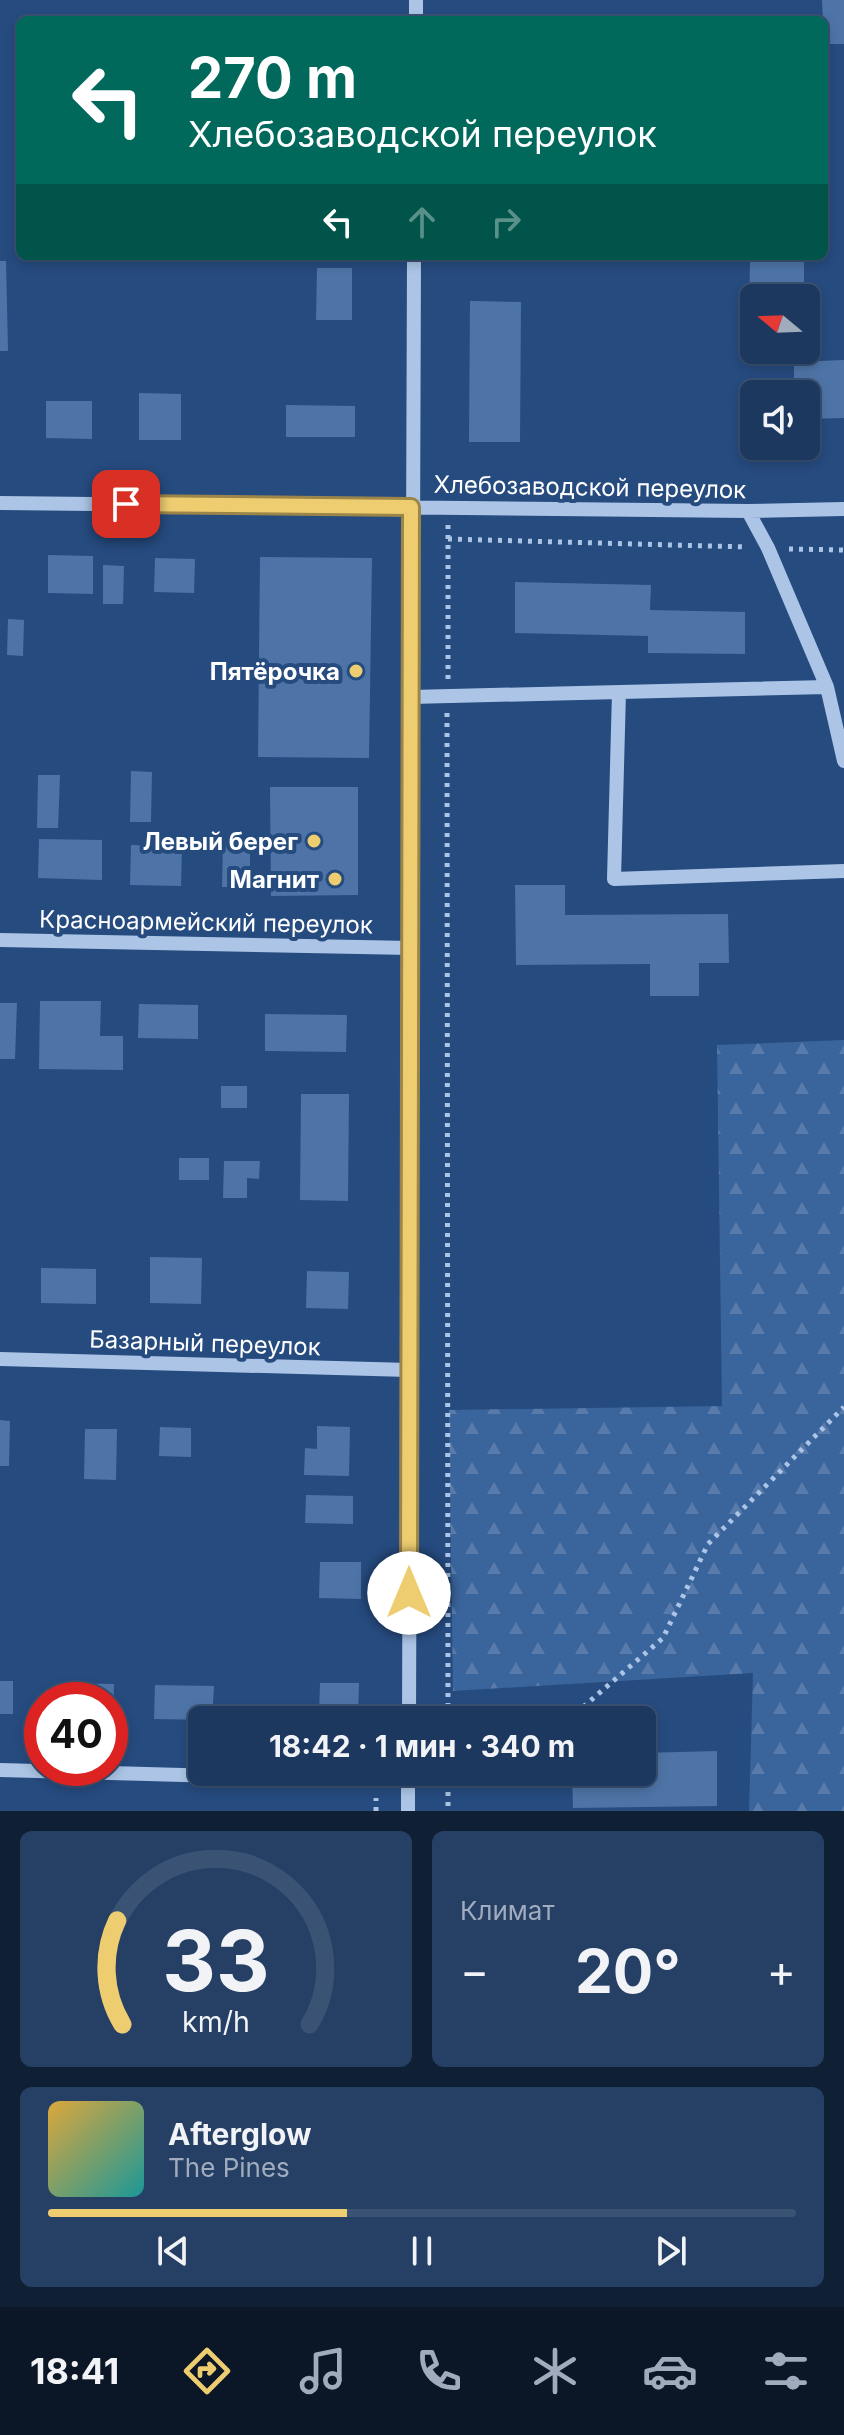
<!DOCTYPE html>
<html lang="ru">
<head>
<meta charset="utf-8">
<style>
	:root { --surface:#1c385f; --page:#253f65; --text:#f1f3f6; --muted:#a0acbd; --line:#3a5274; --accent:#eecd71 }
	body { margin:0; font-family:Inter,sans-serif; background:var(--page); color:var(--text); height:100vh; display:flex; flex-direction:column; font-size:30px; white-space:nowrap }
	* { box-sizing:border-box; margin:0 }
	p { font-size:26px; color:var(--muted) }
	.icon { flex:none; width:44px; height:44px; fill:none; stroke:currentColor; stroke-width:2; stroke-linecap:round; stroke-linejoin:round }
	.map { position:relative; height:1811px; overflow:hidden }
	.details { display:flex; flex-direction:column; gap:20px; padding:20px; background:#0f1f34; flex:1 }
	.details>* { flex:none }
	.banner { position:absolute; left:16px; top:16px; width:812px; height:244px; border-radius:12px; box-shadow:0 4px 12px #0003,0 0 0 2px var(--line); background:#00695c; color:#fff; overflow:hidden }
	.needle { width:52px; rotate:289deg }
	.controls { position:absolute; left:740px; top:284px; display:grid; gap:16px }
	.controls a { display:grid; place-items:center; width:80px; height:80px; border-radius:12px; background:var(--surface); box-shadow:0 4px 12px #0003,0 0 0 2px var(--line); font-size:40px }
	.speed { position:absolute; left:24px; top:1682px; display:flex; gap:16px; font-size:40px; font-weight:700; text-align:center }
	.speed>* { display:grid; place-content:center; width:104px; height:104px; border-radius:50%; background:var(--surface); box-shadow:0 4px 12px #0003,0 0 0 2px var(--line); line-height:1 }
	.speed .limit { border:12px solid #d22; background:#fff; color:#111 }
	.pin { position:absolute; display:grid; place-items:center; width:68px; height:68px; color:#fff; margin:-34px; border-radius:16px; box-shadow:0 4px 12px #0006 }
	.me { position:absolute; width:88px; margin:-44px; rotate:0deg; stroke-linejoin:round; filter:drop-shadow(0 0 6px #0008) }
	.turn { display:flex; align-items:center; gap:28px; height:168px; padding:0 40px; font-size:36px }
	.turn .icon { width:104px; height:104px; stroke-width:2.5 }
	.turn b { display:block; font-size:56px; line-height:68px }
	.lanes { display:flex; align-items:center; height:76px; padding:0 40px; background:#0003; justify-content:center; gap:40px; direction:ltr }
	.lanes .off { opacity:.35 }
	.big { font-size:60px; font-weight:700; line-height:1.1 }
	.details .tile { flex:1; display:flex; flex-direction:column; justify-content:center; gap:12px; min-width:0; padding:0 28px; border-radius:12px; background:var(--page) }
	.details .dial { align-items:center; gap:0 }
	.dial svg { height:208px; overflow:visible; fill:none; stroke:var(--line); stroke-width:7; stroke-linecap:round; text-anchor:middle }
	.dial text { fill:var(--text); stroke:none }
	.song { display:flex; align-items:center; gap:24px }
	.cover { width:96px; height:96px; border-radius:12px; background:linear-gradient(135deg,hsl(40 70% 55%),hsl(180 70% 35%)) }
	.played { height:8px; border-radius:4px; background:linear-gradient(90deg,var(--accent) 40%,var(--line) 40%) }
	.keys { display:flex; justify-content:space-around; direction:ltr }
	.heat { display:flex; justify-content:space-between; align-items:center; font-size:44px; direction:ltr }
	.details .tiles { flex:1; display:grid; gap:20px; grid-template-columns:1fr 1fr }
	.tile:last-child { grid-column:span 2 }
	.trip { position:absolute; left:188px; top:1706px; width:468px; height:80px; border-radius:12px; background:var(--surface); box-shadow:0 4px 12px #0003,0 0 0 2px var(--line); font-weight:700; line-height:80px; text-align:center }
	.tabs { display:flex; height:128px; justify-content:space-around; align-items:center; background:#0b1626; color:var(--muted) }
	.tabs .icon { width:56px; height:56px }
	.tabs .current { color:var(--accent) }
	.tabs b { font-size:36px; color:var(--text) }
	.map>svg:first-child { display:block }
	.forest { fill:url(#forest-firs) }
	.building { fill:#4e74a7 }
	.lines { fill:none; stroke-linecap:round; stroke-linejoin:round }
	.path { stroke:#acc5e6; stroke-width:5; stroke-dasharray:4 6; stroke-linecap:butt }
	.minor { stroke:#acc5e6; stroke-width:14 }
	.route-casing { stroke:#9b8549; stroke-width:20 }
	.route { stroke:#eecd71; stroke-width:14 }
	.poi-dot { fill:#eecd71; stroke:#264b7f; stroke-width:3 }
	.labels { text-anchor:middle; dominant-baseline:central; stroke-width:8; stroke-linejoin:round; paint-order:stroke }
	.street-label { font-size:24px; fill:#fff; stroke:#264b7f }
	.poi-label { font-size:24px; font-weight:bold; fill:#fff; stroke:#264b7f; text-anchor:end }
</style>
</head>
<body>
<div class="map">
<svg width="844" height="1811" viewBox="0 0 844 1811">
	<defs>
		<pattern id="forest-firs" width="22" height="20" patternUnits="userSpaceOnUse" patternTransform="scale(2)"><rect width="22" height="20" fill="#3a649c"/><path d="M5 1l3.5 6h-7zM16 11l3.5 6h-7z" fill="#587bab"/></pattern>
	</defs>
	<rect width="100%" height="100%" fill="#264b7f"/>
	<path class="forest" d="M844,1040V1811H749L753,1673L453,1691L449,1410L722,1406L717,1045Z"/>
	<path class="building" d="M822,0H844V44H824Z
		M750,256H804V298H754V331H749Z
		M0,261H6L8,351H0Z
		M317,268H352V320H316Z
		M470,301L521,302L520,442H469Z
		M844,360V418L806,419V394H794V362Z
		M139,393L181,394V440H139Z
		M46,401H92V439L46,438Z
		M286,405L355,406V437H286Z
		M48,555L93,556V594L48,593Z
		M260,557L372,558L369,758L258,757Z
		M155,558L195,559L194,593L154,592Z
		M103,565L124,566L123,604H103Z
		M515,582L651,585L650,610L745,612V654L648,653V636L515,633Z
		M8,619L24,620L23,656L7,655Z
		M131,771L152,772L151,822H130Z
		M38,775H60L58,828H37Z
		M270,787H358V895L271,896Z
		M39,839L102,840V880L38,878Z
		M223,840H250V887H222Z
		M131,845L182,846L181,886L130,885Z
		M515,885H565V915L728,914L729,963H699V996H650V964L516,965Z
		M40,1001H101L100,1036H123V1070L39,1069Z
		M0,1003H17L15,1059H0Z
		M139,1004L198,1005V1039L138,1038Z
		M265,1014L347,1015L346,1052L265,1051Z
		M221,1086H247V1108H221Z
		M301,1094H349L348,1201L300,1200Z
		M179,1158H209V1180H179Z
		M224,1161H260L259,1179L247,1178V1198H223Z
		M150,1257L202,1258L201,1304L150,1303Z
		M41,1268L96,1269V1304L41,1303Z
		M307,1271L349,1272L348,1309L306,1308Z
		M0,1420L10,1421L9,1466H0Z
		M317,1426L350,1427L349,1476L304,1475L305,1448L317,1449Z
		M160,1427L191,1428V1457L159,1456Z
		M85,1429H117L116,1480L84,1479Z
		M306,1495L353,1496V1524L305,1523Z
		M320,1562H361V1599L319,1598Z
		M0,1681H13V1714H0Z
		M63,1683L114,1684L113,1721H110V1700H63Z
		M320,1683H359L358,1717H319Z
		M155,1685L214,1686L212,1720L154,1719Z
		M717,1751V1806L573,1808L572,1772H642V1753Z"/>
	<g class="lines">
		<path class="path" d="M448,539L747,547
			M789,549L844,550
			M448,679V525
			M447,713L448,1720
			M568,1720L663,1638L708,1544L844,1407
			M448,1772V1811
			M425,1777L442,1772
			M376,1811V1798"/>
		<path class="minor" d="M416,20V0
			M0,503L748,511L844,509
			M827,687L844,761
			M619,692L614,879L844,871
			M411,697L827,687L768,548L748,511
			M0,940L411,948
			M0,1359L409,1370
			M409,1720L414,256
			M0,1770L408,1781
			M408,1811V1775"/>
	</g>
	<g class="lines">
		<g class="route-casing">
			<path id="route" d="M126,504L411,507L409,1593"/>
		</g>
		<use href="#route" class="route"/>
	</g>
	<g class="poi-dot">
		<circle cx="356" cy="671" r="8"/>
		<circle cx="314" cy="841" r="8"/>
		<circle cx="335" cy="879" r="8"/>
	</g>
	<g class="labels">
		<g class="street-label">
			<text transform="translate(590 487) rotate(1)">Хлебозаводской переулок</text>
			<text transform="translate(206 922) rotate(1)">Красноармейский переулок</text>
			<text transform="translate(205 1343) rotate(2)">Базарный переулок</text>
		</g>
		<g class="poi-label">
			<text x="340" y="671">Пятёрочка</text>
			<text x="298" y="841">Левый берег</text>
			<text x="319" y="879">Магнит</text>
		</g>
	</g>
</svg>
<div class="controls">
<a><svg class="needle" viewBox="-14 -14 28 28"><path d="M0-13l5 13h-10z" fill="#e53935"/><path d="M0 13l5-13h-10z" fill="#a0acbd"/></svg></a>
<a><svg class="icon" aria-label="sound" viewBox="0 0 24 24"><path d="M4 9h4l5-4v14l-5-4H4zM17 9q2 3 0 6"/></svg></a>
</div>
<div class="speed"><div class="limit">40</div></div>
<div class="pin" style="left:126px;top:504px;background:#d93025"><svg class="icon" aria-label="arrive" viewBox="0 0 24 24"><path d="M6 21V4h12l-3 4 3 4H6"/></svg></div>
<svg class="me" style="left:409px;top:1593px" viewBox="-20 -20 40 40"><circle r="19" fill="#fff"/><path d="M0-13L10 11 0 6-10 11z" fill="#eecd71"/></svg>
<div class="trip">18:42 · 1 мин · 340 m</div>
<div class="banner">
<div class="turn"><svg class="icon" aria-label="left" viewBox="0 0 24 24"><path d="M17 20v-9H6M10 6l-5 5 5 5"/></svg><div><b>270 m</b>Хлебозаводской переулок</div></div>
<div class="lanes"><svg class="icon" aria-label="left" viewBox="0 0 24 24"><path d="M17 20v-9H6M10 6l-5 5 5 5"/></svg><svg class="icon off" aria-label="ahead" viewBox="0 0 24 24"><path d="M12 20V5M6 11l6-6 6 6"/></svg><svg class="icon off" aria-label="right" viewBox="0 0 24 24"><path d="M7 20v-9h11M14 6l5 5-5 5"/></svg></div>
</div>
</div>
<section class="details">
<div class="tiles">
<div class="tile dial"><svg viewBox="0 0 100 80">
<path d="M14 69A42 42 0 1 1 86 69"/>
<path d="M14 69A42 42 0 0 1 12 29" stroke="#eecd71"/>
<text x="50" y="56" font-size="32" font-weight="700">33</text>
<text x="50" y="72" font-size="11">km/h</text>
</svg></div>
<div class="tile"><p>Климат</p>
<div class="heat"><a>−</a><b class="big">20°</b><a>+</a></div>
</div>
<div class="tile">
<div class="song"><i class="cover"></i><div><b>Afterglow</b><p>The Pines</p></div></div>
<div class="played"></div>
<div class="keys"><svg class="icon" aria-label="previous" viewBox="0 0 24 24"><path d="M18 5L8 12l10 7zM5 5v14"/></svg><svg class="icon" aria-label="pause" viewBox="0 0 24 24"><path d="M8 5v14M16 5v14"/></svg><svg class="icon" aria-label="next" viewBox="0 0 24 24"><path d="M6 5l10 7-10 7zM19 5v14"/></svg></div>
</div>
</div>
</section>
<nav class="tabs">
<b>18:41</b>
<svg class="icon current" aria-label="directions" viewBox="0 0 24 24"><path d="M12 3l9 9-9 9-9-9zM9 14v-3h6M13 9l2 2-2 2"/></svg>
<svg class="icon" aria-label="music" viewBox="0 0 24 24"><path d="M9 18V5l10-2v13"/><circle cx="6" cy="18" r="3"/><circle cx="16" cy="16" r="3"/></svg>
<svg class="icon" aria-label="phone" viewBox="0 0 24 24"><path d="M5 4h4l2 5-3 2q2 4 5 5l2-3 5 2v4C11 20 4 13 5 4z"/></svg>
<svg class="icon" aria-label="climate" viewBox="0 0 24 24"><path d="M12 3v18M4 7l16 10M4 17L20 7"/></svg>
<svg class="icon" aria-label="car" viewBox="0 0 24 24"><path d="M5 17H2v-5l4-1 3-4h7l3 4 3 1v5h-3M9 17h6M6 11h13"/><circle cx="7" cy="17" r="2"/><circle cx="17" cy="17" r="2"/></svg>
<svg class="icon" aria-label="filters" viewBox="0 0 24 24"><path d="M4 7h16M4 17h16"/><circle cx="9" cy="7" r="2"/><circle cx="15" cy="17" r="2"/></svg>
</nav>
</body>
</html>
